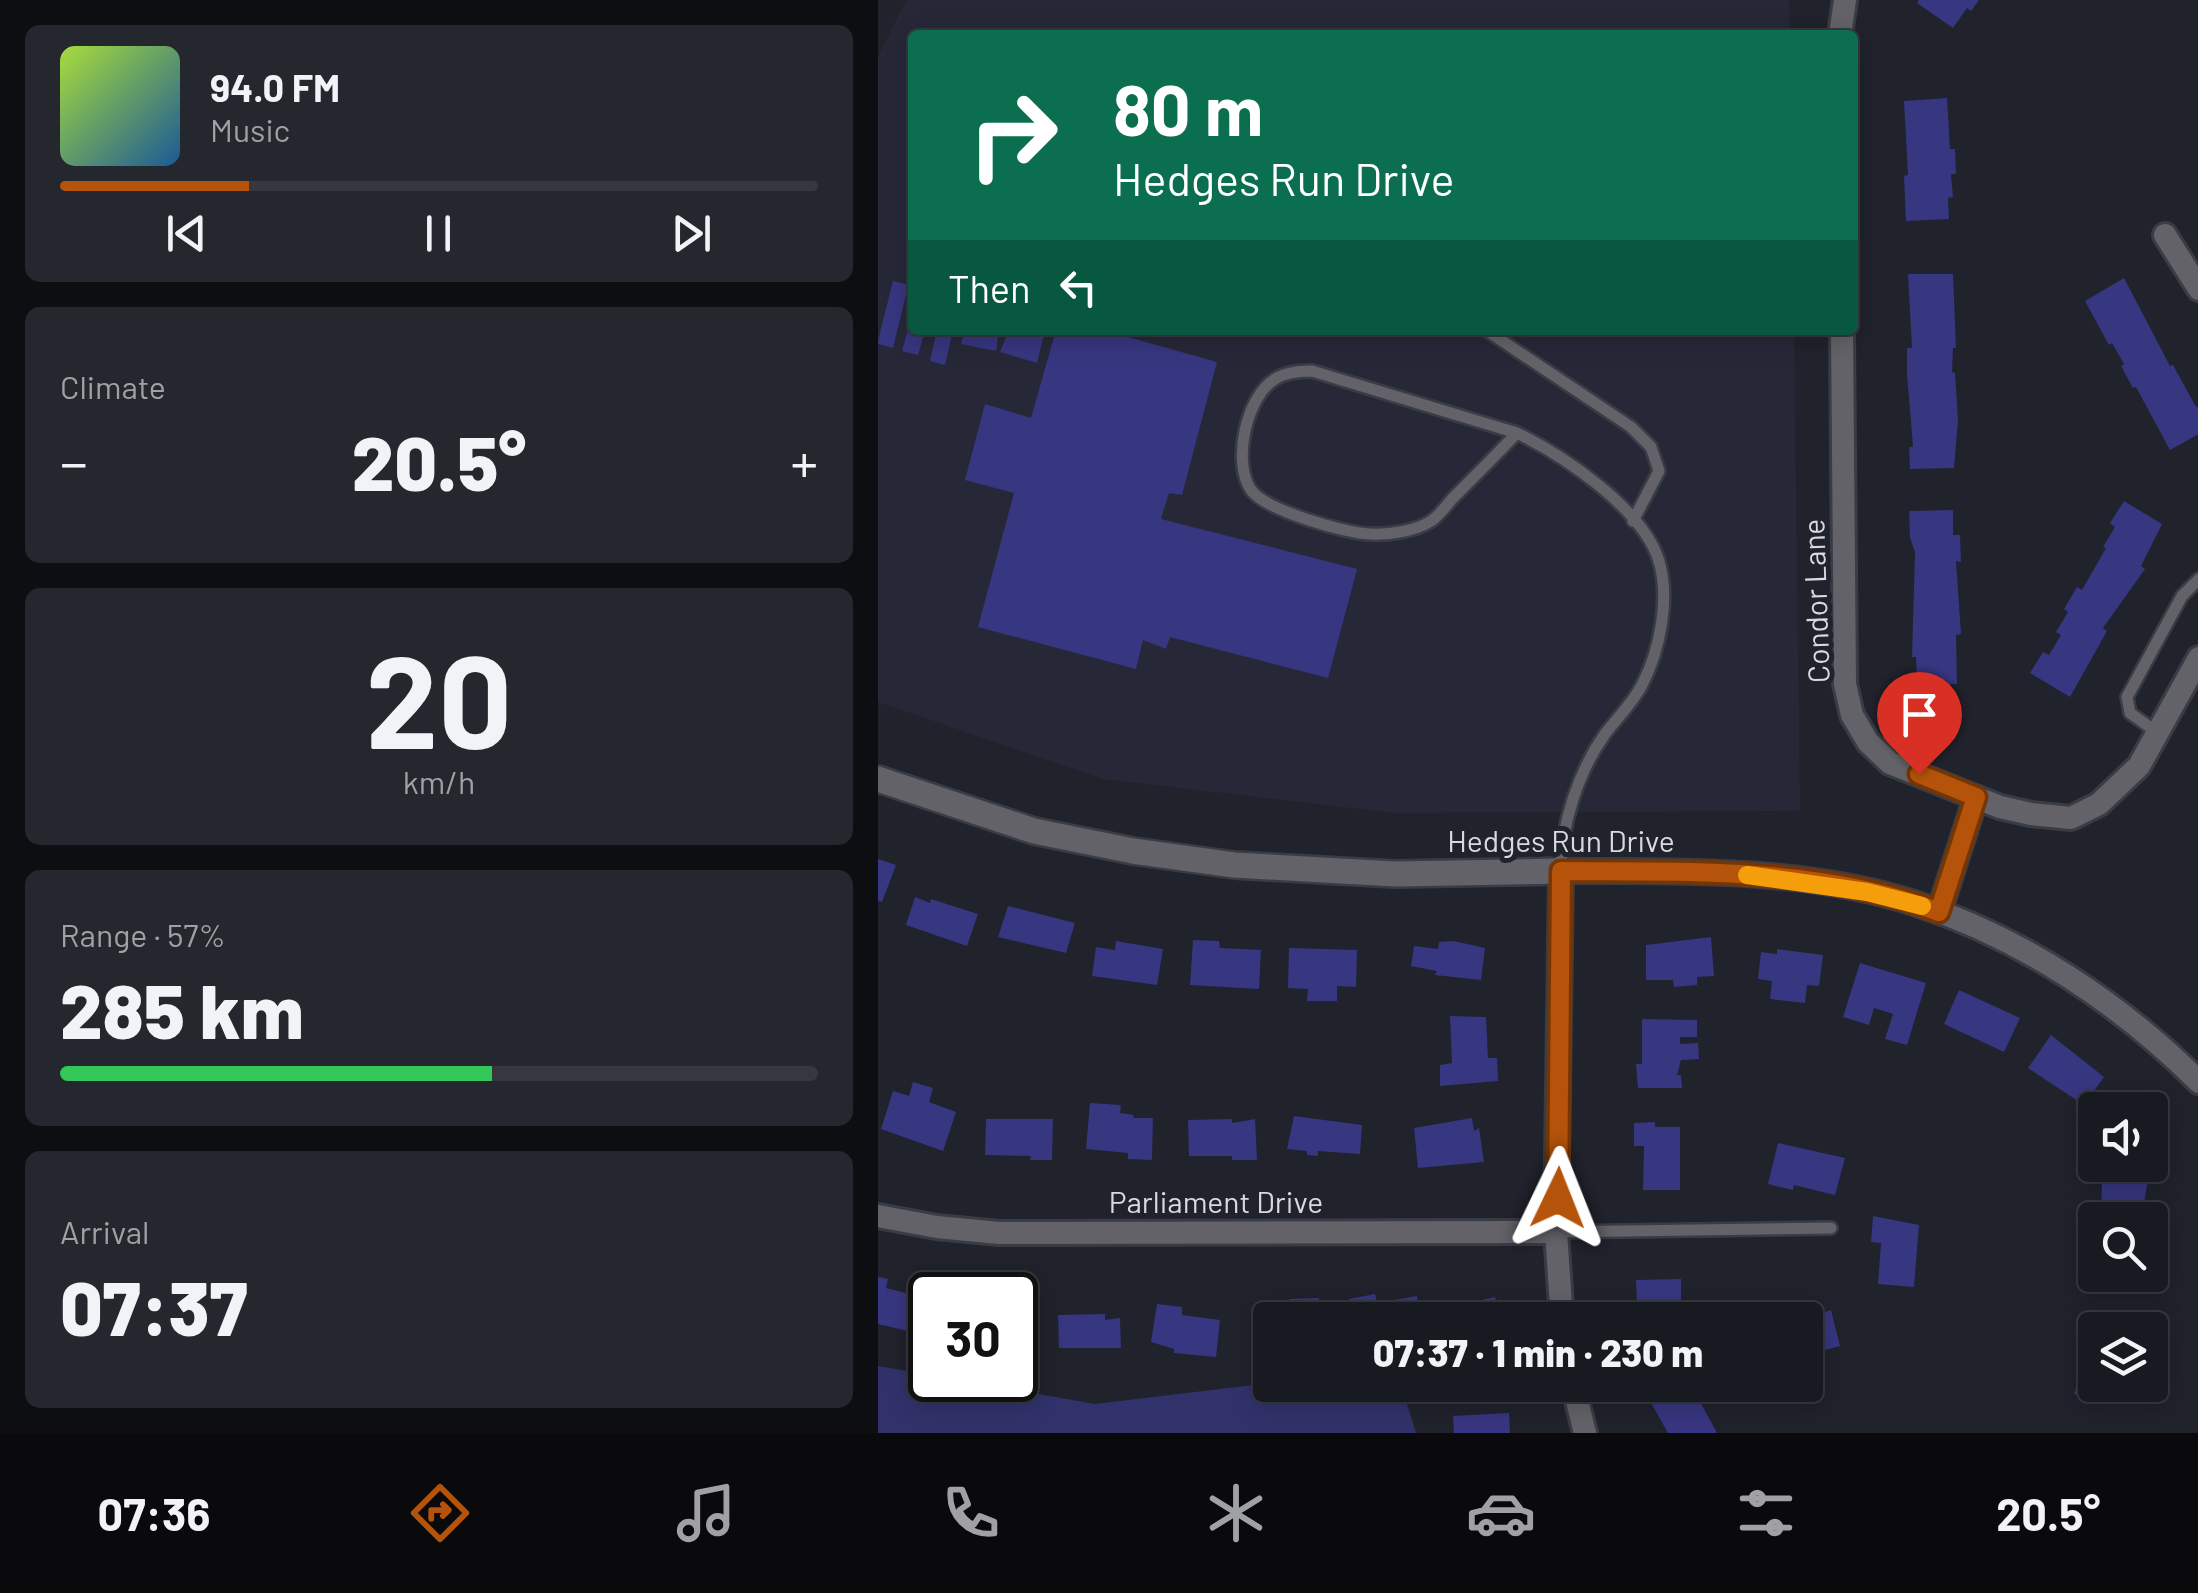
<!DOCTYPE html>
<html lang="en">
<head>
<meta charset="utf-8">
<style>
	:root { --surface:#181a21; --page:#25272e; --text:#f1f3f6; --muted:#9fa1a5; --line:#36383f; --accent:#b45309 }
	body { margin:0; font-family:Barlow,sans-serif; background:var(--page); color:var(--text); height:100vh; display:flex; flex-direction:column; font-size:38px; white-space:nowrap }
	* { box-sizing:border-box; margin:0 }
	p { font-size:32px; color:var(--muted) }
	.icon { flex:none; width:55px; height:55px; fill:none; stroke:currentColor; stroke-width:2; stroke-linecap:round; stroke-linejoin:round }
	.map { position:relative; flex:1; overflow:hidden }
	.panel { display:flex; flex-direction:column; gap:25px; padding:25px; background:#0d0e12; width:878px }
	.panel>* { flex:none }
	.banner { position:absolute; left:30px; top:30px; width:950px; height:305px; border-radius:10px; box-shadow:0 5px 25px #0003,0 0 0 2px var(--line); background:#0b6e4f; color:#fff; overflow:hidden }
	.fabs { position:absolute; left:1200px; top:1092px; display:grid; gap:20px }
	.fabs a { display:grid; place-items:center; width:90px; height:90px; border-radius:10px; background:var(--surface); box-shadow:0 5px 25px #0003,0 0 0 2px var(--line); font-size:50px }
	.speed { position:absolute; left:30px; top:1272px; display:flex; gap:20px; font-size:50px; font-weight:700; text-align:center }
	.speed>* { display:grid; place-content:center; width:130px; height:130px; border-radius:50%; background:var(--surface); box-shadow:0 5px 25px #0003,0 0 0 2px var(--line); line-height:1 }
	.speed .limit { border:5px solid #111; border-radius:15px; background:#fff; color:#111 }
	.pin { position:absolute; display:grid; place-items:center; width:85px; height:85px; color:#fff; margin:-102px -42px; border-radius:50% 50% 50% 0; rotate:-45deg; box-shadow:0 0 10px #0007 }
	.pin .icon { rotate:45deg }
	.me { position:absolute; width:110px; margin:-55px; rotate:2deg; stroke-linejoin:round; filter:drop-shadow(0 0 8px #0008) }
	.turn { display:flex; align-items:center; gap:35px; height:210px; padding:0 40px; font-size:45px }
	.turn .icon { width:130px; height:130px; stroke-width:2.5 }
	.turn b { display:block; font-size:70px; line-height:85px }
	.then { display:flex; align-items:center; height:95px; padding:0 40px; background:#0003; gap:20px; font-size:38px }
	.big { font-size:75px; font-weight:800; line-height:1.1 }
	.panel .tile { flex:1; display:flex; flex-direction:column; justify-content:center; gap:15px; min-width:0; padding:0 35px; border-radius:15px; background:var(--page) }
	.panel .dial { align-items:center; gap:0 }
	.dial b { font-size:130px; line-height:1 }
	.song { display:flex; align-items:center; gap:30px }
	.cover { width:120px; height:120px; border-radius:15px; background:linear-gradient(135deg,hsl(80 70% 55%),hsl(210 70% 35%)) }
	.played { height:10px; border-radius:5px; background:linear-gradient(90deg,var(--accent) 25%,var(--line) 25%) }
	.keys { display:flex; justify-content:space-around; direction:ltr }
	.heat { display:flex; justify-content:space-between; align-items:center; font-size:55px; direction:ltr }
	.charge { height:15px; border-radius:8px; background:linear-gradient(90deg,#34c759 57%,var(--line) 0) }
	.trip { position:absolute; left:375px; top:1302px; width:570px; height:100px; border-radius:10px; background:var(--surface); box-shadow:0 5px 25px #0003,0 0 0 2px var(--line); font-weight:800; line-height:100px; text-align:center }
	.dock { display:flex; height:160px; justify-content:space-around; align-items:center; background:#0a0a0d; color:var(--muted) }
	.dock .icon { width:70px; height:70px }
	.dock .current { color:var(--accent) }
	.dock b { font-size:45px; color:var(--text) }
	main { display:flex; flex:1; min-height:0 }
	.map>svg:first-child { display:block }
	.built { fill:#262838 }
	.green { fill:#31326b }
	.building { fill:#373680 }
	.lines { fill:none; stroke-linecap:round; stroke-linejoin:round }
	.service-casing { stroke:#3a3c45; stroke-width:16 }
	.minor-casing { stroke:#3a3c45; stroke-width:28 }
	.tertiary-casing { stroke:#3a3c45; stroke-width:30 }
	.service { stroke:#626268; stroke-width:11 }
	.minor { stroke:#626268; stroke-width:22 }
	.tertiary { stroke:#626268; stroke-width:25 }
	.route-casing { stroke:#753606; stroke-width:25 }
	.route { stroke:#b45309; stroke-width:18 }
	.slow { stroke:#f59e0b; stroke-width:18 }
	.labels { text-anchor:middle; dominant-baseline:central; stroke-width:10; stroke-linejoin:round; paint-order:stroke }
	.street-label { font-size:30px; fill:#d9dae1; stroke:#20222c }
</style>
</head>
<body>
<main>
<section class="panel">
<div class="tile">
<div class="song"><i class="cover"></i><div><b>94.0 FM</b><p>Music</p></div></div>
<div class="played"></div>
<div class="keys"><svg class="icon" aria-label="previous" viewBox="0 0 24 24"><path d="M18 5L8 12l10 7zM5 5v14"/></svg><svg class="icon" aria-label="pause" viewBox="0 0 24 24"><path d="M8 5v14M16 5v14"/></svg><svg class="icon" aria-label="next" viewBox="0 0 24 24"><path d="M6 5l10 7-10 7zM19 5v14"/></svg></div>
</div>
<div class="tile"><p>Climate</p>
<div class="heat"><a>−</a><b class="big">20.5°</b><a>+</a></div>
</div>
<div class="tile dial"><b>20</b><p>km/h</p></div>
<div class="tile"><p>Range · 57%</p><b class="big">285 km</b><div class="charge"></div></div>
<div class="tile"><p>Arrival</p><b class="big">07:37</b></div>
</section>
<div class="map">
<svg width="1321" height="1433" viewBox="0 0 1321 1433">
	<rect width="100%" height="100%" fill="#20222c"/>
	<path class="built" d="M28,0H911L912,35H35V330H916L922,811L516,813L225,779L0,702V57Z"/>
	<path class="green" d="M0,1366L52,1375V1380H81L217,1404L392,1383L523,1385L538,1433H0Z"/>
	<path class="building" d="M1041,0H1101L1093,11L1089,8L1075,28L1039,3Z
		M1069,98L1072,149H1077L1078,174H1073L1075,197L1070,198L1071,219L1028,221L1026,176L1030,175L1026,101Z
		M1030,274H1075L1078,348H1075L1074,372L1077,373L1080,420L1076,468L1032,469L1031,447H1035L1029,373V348H1034Z
		M1246,278L1292,366L1295,365L1318,407L1321,406V434L1292,450L1258,387L1255,388L1243,366L1246,364L1234,343L1231,345L1207,301Z
		M15,281L35,286V297L28,295L15,348L0,344V341Z
		M34,315L35,330H47L40,355L24,351Z
		M59,330H75L67,365L52,361Z
		M87,330H121L118,351L83,344Z
		M131,330H167L159,363L122,352Z
		M178,330H225L339,362L304,495L291,493L283,519L479,569L450,678L292,637L288,649L265,640L258,669L100,627L136,493L87,480L107,404L153,418Z
		M1246,501L1284,524L1263,566L1267,569L1225,628L1229,631L1192,697L1152,673L1165,652L1171,655L1183,635L1178,632L1190,612L1186,609L1199,587L1204,590L1228,548L1225,547L1237,527L1232,523Z
		M1075,510V535H1082L1083,562L1078,561L1083,634L1078,635L1079,684L1039,685L1038,657H1034L1037,552L1032,538L1031,511Z
		M0,859L18,865L4,902L0,901Z
		M37,897L52,903L53,899L100,914L89,946L28,925Z
		M130,906L197,923L188,953L120,937Z
		M833,937L836,976L819,977V985L796,987L795,980H768V945Z
		M315,940L341,941L342,948L383,950L381,989L312,985Z
		M238,941L285,949L279,985L214,976L218,947L237,950Z
		M576,941L607,948L603,980L557,975L559,971L533,966L536,946L560,949L561,942Z
		M411,948L479,950L478,987L459,986V1001H429L430,989L410,988Z
		M899,949L945,955L941,986L929,985L927,1003L892,999L894,981L880,979L883,952L899,954Z
		M982,963L1048,983L1029,1045L1007,1039L1015,1014L996,1008L991,1025L965,1017Z
		M1081,990L1142,1018L1126,1052L1066,1024Z
		M572,1016L608,1017L610,1058H619L620,1081L562,1086V1065L574,1063Z
		M764,1019L819,1020V1037H802V1044L820,1043L821,1059L803,1060L799,1075H803L804,1088H760L758,1064H764Z
		M1173,1035L1226,1077L1206,1105L1150,1068Z
		M35,1082L55,1088L51,1102L78,1112L65,1151L3,1129L15,1091L31,1096Z
		M212,1103L243,1105L242,1113L256,1115L255,1118H275L274,1160L250,1159V1153L208,1149Z
		M416,1116L484,1125L482,1154L440,1151V1156L429,1155V1151L409,1149Z
		M594,1118L596,1131L601,1128L606,1162L540,1168L536,1128Z
		M108,1119H175L174,1160H152L153,1156L107,1155Z
		M354,1119V1123L377,1119L379,1160H354V1156H311L310,1120Z
		M777,1122V1127H802V1190H765L766,1146H756V1123Z
		M900,1143L967,1158L957,1195L916,1185L915,1190L890,1184Z
		M1230,1165H1272L1265,1211H1259V1220H1218L1219,1209H1223L1224,1184H1229Z
		M995,1216L1041,1225L1036,1287L1000,1284L1003,1243L993,1242Z
		M0,1277L10,1279L8,1288L47,1298L38,1333L0,1324Z
		M803,1279V1301L822,1300V1318L768,1320V1304L759,1305L758,1280Z
		M497,1294L499,1303L539,1296L542,1320H473L471,1299Z
		M617,1297L618,1301L624,1299L629,1320H580L576,1306Z
		M441,1298V1320H392V1344L374,1345V1308H411V1299Z
		M279,1304L304,1307V1315L342,1320L338,1357L296,1353V1349L273,1342Z
		M953,1310L962,1346L928,1355V1319Z
		M227,1314V1320L242,1318L243,1348H181L180,1315Z
		M138,1316L149,1321L138,1355Z
		M1228,1317L1253,1325L1251,1330H1225Z
		M1216,1344L1218,1385H1242L1238,1402L1229,1399L1228,1403L1196,1394L1204,1366L1210,1368Z
		M785,1385H813L839,1433H790L768,1394Z
		M631,1413L632,1433H576L575,1416Z"/>
	<g class="lines">
		<g class="service-casing">
			<path id="service" d="M608,330L753,427L773,447L781,471L755,521
				M434,371L639,433C618,455 596,477 574,499C568,506 561,516 553,521C538,531 511,535 493,534C469,534 387,510 373,490C354,462 368,397 397,379C408,372 421,371 434,371Z
				M639,433C686,456 762,507 780,558C793,597 782,650 764,685C754,704 740,717 727,734C700,772 683,825 683,871
				M1280,733L1252,713L1249,697L1304,596L1321,579
				M678,1232L953,1228"/>
		</g>
		<g class="minor-casing">
			<path id="minor" d="M962,35L967,0
				M1287,235L1321,289
				M964,330L967,684L974,715L990,742L1012,763L1122,807L1153,814L1193,818L1221,804L1261,766L1321,658
				M1061,912L1098,797
				M0,1216L59,1227L121,1233L678,1232
				M684,1320L678,1232L683,871C798,871 928,867 1039,904C1144,938 1243,1004 1321,1082
				M695,1385L707,1433"/>
		</g>
		<g class="tertiary-casing">
			<path id="tertiary" d="M0,779L156,831L255,851L356,865L517,874L683,871"/>
		</g>
		<use href="#service" class="service"/>
		<use href="#minor" class="minor"/>
		<use href="#tertiary" class="tertiary"/>
	</g>
	<g class="lines">
		<g class="route-casing">
			<path id="route" d="M680,1198L683,871C808,872 942,866 1061,912L1098,797L1041,774"/>
		</g>
		<use href="#route" class="route"/>
		<path class="slow" d="M869,875L989,892L1044,906"/>
	</g>
	<g class="labels">
		<g class="street-label">
			<text transform="translate(937 601) rotate(-92)">Condor Lane</text>
			<text x="683" y="840">Hedges Run Drive</text>
			<text x="338" y="1201">Parliament Drive</text>
		</g>
	</g>
</svg>
<div class="fabs">
<a><svg class="icon" aria-label="sound" viewBox="0 0 24 24"><path d="M4 9h4l5-4v14l-5-4H4zM17 9q2 3 0 6"/></svg></a>
<a><svg class="icon" aria-label="search" viewBox="0 0 24 24"><circle cx="10" cy="10" r="6"/><path d="M15 15l6 6"/></svg></a>
<a><svg class="icon" aria-label="layers" viewBox="0 0 24 24"><path d="M12 4l9 5-9 5-9-5zM3 14l9 5 9-5"/></svg></a>
</div>
<div class="speed"><div class="limit">30</div></div>
<div class="pin" style="left:1041px;top:774px;background:#d93025"><svg class="icon" aria-label="arrive" viewBox="0 0 24 24"><path d="M6 21V4h12l-3 4 3 4H6"/></svg></div>
<svg class="me" style="left:680px;top:1198px" viewBox="-20 -20 40 40"><path d="M0-17L14 15 0 8-14 15z" fill="#b45309" stroke="#fff" stroke-width="4"/></svg>
<div class="trip">07:37 · 1 min · 230 m</div>
<div class="banner">
<div class="turn"><svg class="icon" aria-label="right" viewBox="0 0 24 24"><path d="M7 20v-9h11M14 6l5 5-5 5"/></svg><div><b>80 m</b>Hedges Run Drive</div></div>
<div class="then">Then<svg class="icon" aria-label="left" viewBox="0 0 24 24"><path d="M17 20v-9H6M10 6l-5 5 5 5"/></svg></div>
</div>
</div>
</main>
<nav class="dock">
<b>07:36</b>
<svg class="icon current" aria-label="directions" viewBox="0 0 24 24"><path d="M12 3l9 9-9 9-9-9zM9 14v-3h6M13 9l2 2-2 2"/></svg>
<svg class="icon" aria-label="music" viewBox="0 0 24 24"><path d="M9 18V5l10-2v13"/><circle cx="6" cy="18" r="3"/><circle cx="16" cy="16" r="3"/></svg>
<svg class="icon" aria-label="phone" viewBox="0 0 24 24"><path d="M5 4h4l2 5-3 2q2 4 5 5l2-3 5 2v4C11 20 4 13 5 4z"/></svg>
<svg class="icon" aria-label="climate" viewBox="0 0 24 24"><path d="M12 3v18M4 7l16 10M4 17L20 7"/></svg>
<svg class="icon" aria-label="car" viewBox="0 0 24 24"><path d="M5 17H2v-5l4-1 3-4h7l3 4 3 1v5h-3M9 17h6M6 11h13"/><circle cx="7" cy="17" r="2"/><circle cx="17" cy="17" r="2"/></svg>
<svg class="icon" aria-label="filters" viewBox="0 0 24 24"><path d="M4 7h16M4 17h16"/><circle cx="9" cy="7" r="2"/><circle cx="15" cy="17" r="2"/></svg>
<b>20.5°</b>
</nav>
</body>
</html>
